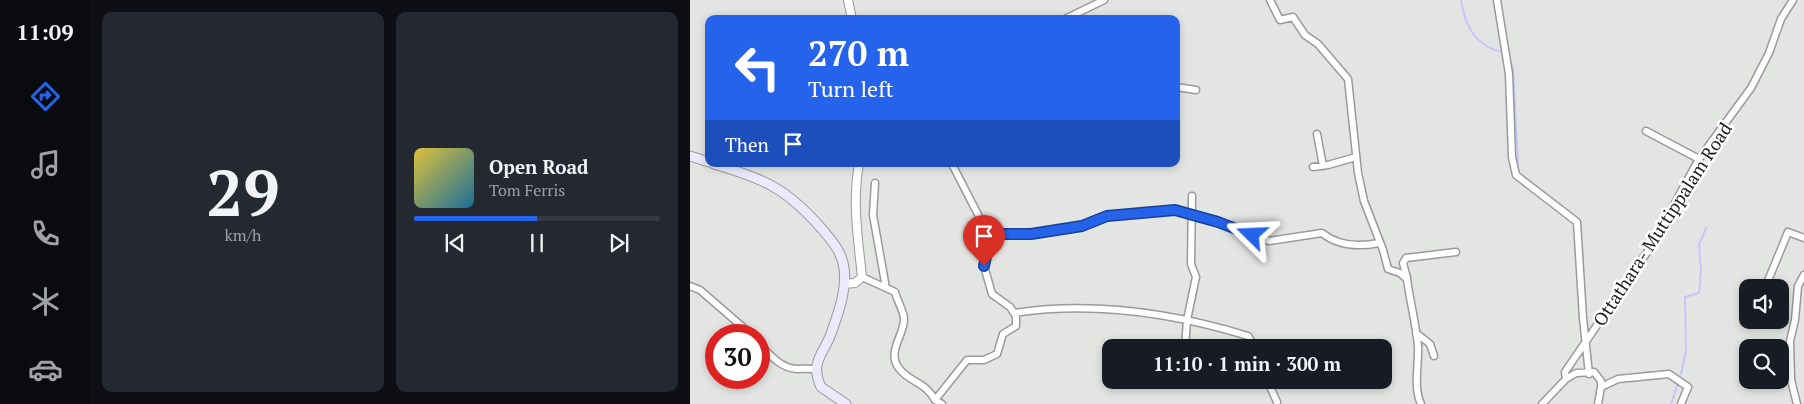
<!DOCTYPE html>
<html lang="en">
<head>
<meta charset="utf-8">
<style>
	:root { --surface:#171b24; --page:#242831; --text:#f1f3f6; --muted:#9ea1a6; --line:#363941; --accent:#2563eb }
	body { margin:0; font-family:"PT Serif",serif; background:var(--page); color:var(--text); height:100vh; display:flex; flex-direction:column; font-size:19px; white-space:nowrap }
	* { box-sizing:border-box; margin:0 }
	p { font-size:16px; color:var(--muted) }
	.icon { flex:none; width:28px; height:28px; fill:none; stroke:currentColor; stroke-width:2; stroke-linecap:round; stroke-linejoin:round }
	.map { position:relative; flex:1; overflow:hidden }
	.panel { display:flex; flex-direction:column; gap:12px; padding:12px; background:#0d0f14; width:600px }
	.panel>* { flex:none }
	.top-card { position:absolute; left:15px; top:15px; width:475px; height:152px; border-radius:10px; box-shadow:0 2px 8px #0003; background:#2563eb; color:#fff; overflow:hidden }
	.buttons { position:absolute; left:1049px; top:279px; display:grid; gap:10px }
	.buttons a { display:grid; place-items:center; width:50px; height:50px; border-radius:10px; background:var(--surface); box-shadow:0 2px 8px #0003; font-size:25px }
	.speed { position:absolute; left:15px; top:324px; display:flex; gap:10px; font-size:25px; font-weight:700; text-align:center }
	.speed>* { display:grid; place-content:center; width:65px; height:65px; border-radius:50%; background:var(--surface); box-shadow:0 2px 8px #0003; line-height:1 }
	.speed .limit { border:8px solid #d22; background:#fff; color:#111 }
	.pin { position:absolute; display:grid; place-items:center; width:42px; height:42px; color:#fff; margin:-51px -21px; border-radius:50% 50% 50% 0; rotate:-45deg; box-shadow:0 0 5px #0007 }
	.pin .icon { rotate:45deg }
	.me { position:absolute; width:55px; margin:-28px; rotate:291deg; stroke-linejoin:round; filter:drop-shadow(0 0 4px #0008) }
	.turn { display:flex; align-items:center; gap:18px; height:105px; padding:0 20px; font-size:22px }
	.turn .icon { width:65px; height:65px; stroke-width:2.5 }
	.turn b { display:block; font-size:35px; line-height:42px }
	.then { display:flex; align-items:center; height:48px; padding:0 20px; background:#0003; gap:10px; font-size:19px }
	.panel .card { flex:1; display:flex; flex-direction:column; justify-content:center; gap:8px; min-width:0; padding:0 18px; border-radius:10px; background:var(--page) }
	.panel .dial { align-items:center; gap:0 }
	.dial b { font-size:65px; line-height:1 }
	.song { display:flex; align-items:center; gap:15px }
	.cover { width:60px; height:60px; border-radius:8px; background:linear-gradient(135deg,hsl(50 70% 55%),hsl(200 70% 35%)) }
	.played { height:5px; border-radius:2px; background:linear-gradient(90deg,var(--accent) 50%,var(--line) 50%) }
	.keys { display:flex; justify-content:space-around; direction:ltr }
	.panel .tiles { flex:1; display:grid; gap:12px; grid-template-columns:repeat(2,1fr) }
	.trip { position:absolute; left:412px; top:339px; width:290px; height:50px; border-radius:10px; background:var(--surface); box-shadow:0 2px 8px #0003; font-weight:700; line-height:50px; text-align:center }
	main { display:flex; flex:1; min-height:0 }
	.dock { display:flex; flex-direction:column; width:90px; justify-content:space-around; align-items:center; background:#090b0e; color:var(--muted) }
	.dock .icon { width:35px; height:35px }
	.dock .on { color:var(--accent) }
	.dock b { font-size:22px; color:var(--text) }
	.map>svg:first-child { display:block }
	.lines { fill:none; stroke-linecap:round; stroke-linejoin:round }
	.stream { stroke:#c8c4fd; stroke-width:2 }
	.minor-casing { stroke:#999b99; stroke-width:9 }
	.tertiary-casing { stroke:#999b99; stroke-width:10 }
	.secondary-casing { stroke:#999b99; stroke-width:11 }
	.minor { stroke:#fff; stroke-width:6 }
	.tertiary { stroke:#fff; stroke-width:8 }
	.secondary { stroke:#ebeafc; stroke-width:9 }
	.route-casing { stroke:#184099; stroke-width:12 }
	.route { stroke:#2563eb; stroke-width:9 }
	.labels { text-anchor:middle; dominant-baseline:central; stroke-width:5; stroke-linejoin:round; paint-order:stroke }
	.street-label { font-size:18px; fill:#1b1c1b; stroke:#fff }
</style>
</head>
<body>
<main>
<nav class="dock">
<b>11:09</b>
<svg class="icon on" aria-label="directions" viewBox="0 0 24 24"><path d="M12 3l9 9-9 9-9-9zM9 14v-3h6M13 9l2 2-2 2"/></svg>
<svg class="icon" aria-label="music" viewBox="0 0 24 24"><path d="M9 18V5l10-2v13"/><circle cx="6" cy="18" r="3"/><circle cx="16" cy="16" r="3"/></svg>
<svg class="icon" aria-label="phone" viewBox="0 0 24 24"><path d="M5 4h4l2 5-3 2q2 4 5 5l2-3 5 2v4C11 20 4 13 5 4z"/></svg>
<svg class="icon" aria-label="climate" viewBox="0 0 24 24"><path d="M12 3v18M4 7l16 10M4 17L20 7"/></svg>
<svg class="icon" aria-label="car" viewBox="0 0 24 24"><path d="M5 17H2v-5l4-1 3-4h7l3 4 3 1v5h-3M9 17h6M6 11h13"/><circle cx="7" cy="17" r="2"/><circle cx="17" cy="17" r="2"/></svg>
</nav>
<section class="panel">
<div class="tiles">
<div class="card dial"><b>29</b><p>km/h</p></div>
<div class="card">
<div class="song"><i class="cover"></i><div><b>Open Road</b><p>Tom Ferris</p></div></div>
<div class="played"></div>
<div class="keys"><svg class="icon" aria-label="previous" viewBox="0 0 24 24"><path d="M18 5L8 12l10 7zM5 5v14"/></svg><svg class="icon" aria-label="pause" viewBox="0 0 24 24"><path d="M8 5v14M16 5v14"/></svg><svg class="icon" aria-label="next" viewBox="0 0 24 24"><path d="M6 5l10 7-10 7zM19 5v14"/></svg></div>
</div>
</div>
</section>
<div class="map">
<svg width="1114" height="404" viewBox="0 0 1114 404">
	<rect width="100%" height="100%" fill="#e2e5e2"/>
	<g class="lines">
		<path class="stream" d="M771,0C775,26 785,46 812,52
			M818,56L823,68L828,163
			M991,374L996,350L995,297L1009,293L1011,271L1009,245L1016,228
			M981,404L987,386"/>
		<g class="minor-casing">
			<path id="minor" d="M580,0L590,20L603,17L615,35L628,44L658,79L668,173L674,201L693,250L698,269L710,273L717,279C720,302 726,324 728,346C729,364 723,387 731,404
				M807,0L819,74L822,157L826,175L887,222L893,318L899,374
				M375,19L414,0
				M486,87L506,90
				M956,131L1009,159
				M627,134L633,166
				M623,167L638,165L666,157
				M185,183L183,215L196,288
				M297,234H341L392,226L417,216L485,210L528,222L579,241L632,233C648,246 669,247 689,243
				M172,277L205,292C207,300 213,310 214,318C215,334 197,351 208,367C219,383 235,381 245,400
				M717,278L713,263L716,258L766,252
				M0,286L10,290L62,335
				M1075,288L1098,232L1114,238
				M324,313C403,301 483,313 558,336L565,348
				M726,333L740,344L744,356
				M69,343C79,354 90,368 107,369C115,369 120,368 127,370
				M495,348L497,320L506,277L501,264L502,196
				M876,379L886,373L904,372L911,381V387
				M577,380L587,402
				M469,381L477,380
				M245,400L277,360H294L307,354L313,334L326,326V316L320,307L302,294L294,266L300,238L262,164
				M245,400L252,404
				M852,404L876,379L875,372L962,245L1009,159L1061,88L1079,53L1091,19L1103,0
				M908,404L911,387L928,379L979,374L998,387L991,404
				M1107,404L1101,380L1100,341L1105,320L1108,286L1114,275"/>
		</g>
		<g class="tertiary-casing">
			<path id="tertiary" d="M158,0L162,19
				M154,284L165,283L172,277C168,238 162,202 169,164"/>
		</g>
		<g class="secondary-casing">
			<path id="secondary" d="M0,156L19,162
				M24,164C75,179 96,188 132,229C142,241 152,252 154,268C157,289 149,311 142,331C135,353 119,361 131,387L156,404"/>
		</g>
		<use href="#minor" class="minor"/>
		<use href="#tertiary" class="tertiary"/>
		<use href="#secondary" class="secondary"/>
	</g>
	<g class="lines">
		<g class="route-casing">
			<path id="route" d="M294,266L300,238L298,234H341L392,226L417,216L485,210L528,222L562,235"/>
		</g>
		<use href="#route" class="route"/>
	</g>
	<g class="labels">
		<g class="street-label">
			<text transform="translate(972 224) rotate(-57)">Ottathara- Muttippalam Road</text>
		</g>
	</g>
</svg>
<div class="buttons">
<a><svg class="icon" aria-label="sound" viewBox="0 0 24 24"><path d="M4 9h4l5-4v14l-5-4H4zM17 9q2 3 0 6"/></svg></a>
<a><svg class="icon" aria-label="search" viewBox="0 0 24 24"><circle cx="10" cy="10" r="6"/><path d="M15 15l6 6"/></svg></a>
</div>
<div class="speed"><div class="limit">30</div></div>
<div class="pin" style="left:294px;top:266px;background:#d93025"><svg class="icon" aria-label="arrive" viewBox="0 0 24 24"><path d="M6 21V4h12l-3 4 3 4H6"/></svg></div>
<svg class="me" style="left:562px;top:235px" viewBox="-20 -20 40 40"><path d="M0-17L14 15 0 8-14 15z" fill="#2563eb" stroke="#fff" stroke-width="4"/></svg>
<div class="trip">11:10 · 1 min · 300 m</div>
<div class="top-card">
<div class="turn"><svg class="icon" aria-label="left" viewBox="0 0 24 24"><path d="M17 20v-9H6M10 6l-5 5 5 5"/></svg><div><b>270 m</b>Turn left</div></div>
<div class="then">Then<svg class="icon" aria-label="arrive" viewBox="0 0 24 24"><path d="M6 21V4h12l-3 4 3 4H6"/></svg></div>
</div>
</div>
</main>
</body>
</html>
